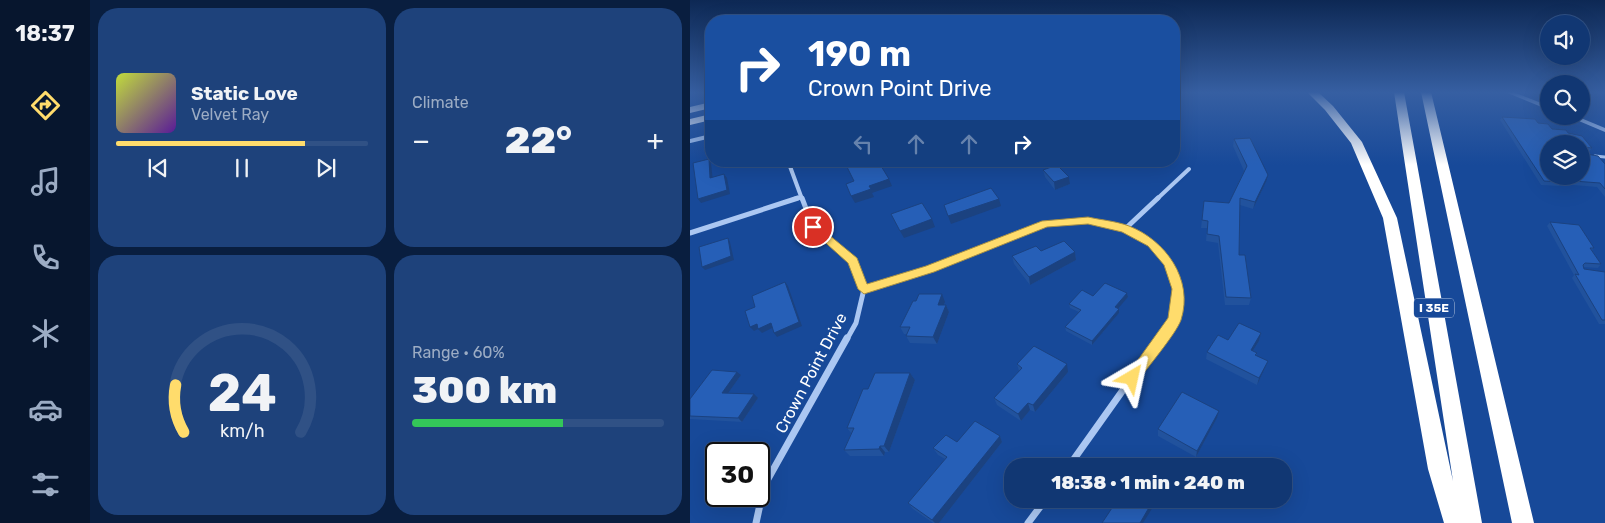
<!DOCTYPE html>
<html lang="en">
<head>
<meta charset="utf-8">
<style>
	:root { --surface:#113773; --page:#1e427b; --text:#f1f3f6; --muted:#9cacc4; --line:#305185; --accent:#ffdc6c }
	body { margin:0; font-family:Rubik,sans-serif; background:var(--page); color:var(--text); height:100vh; display:flex; flex-direction:column; font-size:19px; white-space:nowrap }
	* { box-sizing:border-box; margin:0 }
	p { font-size:16px; color:var(--muted) }
	.icon { flex:none; width:28px; height:28px; fill:none; stroke:currentColor; stroke-width:2; stroke-linecap:round; stroke-linejoin:round }
	.map { position:relative; flex:1; overflow:hidden }
	.details { display:flex; flex-direction:column; gap:8px; padding:8px; background:#091e3f; width:600px }
	.details>* { flex:none }
	.guide { position:absolute; left:15px; top:15px; width:475px; height:152px; border-radius:20px; box-shadow:0 5px 20px #0002,0 0 0 1px var(--line); background:#1a4fa0; color:#fff; overflow:hidden }
	.fabs { position:absolute; left:850px; top:15px; display:grid; gap:10px }
	.fabs a { display:grid; place-items:center; width:50px; height:50px; border-radius:50%; background:var(--surface); box-shadow:0 5px 20px #0002,0 0 0 1px var(--line); font-size:25px }
	.speed { position:absolute; left:15px; top:442px; display:flex; gap:10px; font-size:25px; font-weight:700; text-align:center }
	.speed>* { display:grid; place-content:center; width:65px; height:65px; border-radius:50%; background:var(--surface); box-shadow:0 5px 20px #0002,0 0 0 1px var(--line); line-height:1 }
	.speed .limit { border:2px solid #111; border-radius:8px; background:#fff; color:#111 }
	.pin { position:absolute; display:grid; place-items:center; width:42px; height:42px; color:#fff; margin:-21px; border:2px solid #fff; border-radius:50%; box-shadow:0 1px 5px #0007 }
	.me { position:absolute; width:55px; margin:-28px; rotate:36deg; stroke-linejoin:round; filter:drop-shadow(0 0 4px #0008) }
	.turn { display:flex; align-items:center; gap:18px; height:105px; padding:0 20px; font-size:22px }
	.turn .icon { width:65px; height:65px; stroke-width:2.5 }
	.turn b { display:block; font-size:35px; line-height:42px }
	.lanes { display:flex; align-items:center; height:48px; padding:0 20px; background:#0003; justify-content:center; gap:25px; direction:ltr }
	.lanes .off { opacity:.35 }
	.big { font-size:38px; font-weight:800; line-height:1.1 }
	.details .tile { flex:1; display:flex; flex-direction:column; justify-content:center; gap:8px; min-width:0; padding:0 18px; border-radius:20px; background:var(--page) }
	.details .dial { align-items:center; gap:0 }
	.dial svg { height:130px; overflow:visible; fill:none; stroke:var(--line); stroke-width:7; stroke-linecap:round; text-anchor:middle }
	.dial text { fill:var(--text); stroke:none }
	.song { display:flex; align-items:center; gap:15px }
	.cover { width:60px; height:60px; border-radius:8px; background:linear-gradient(135deg,hsl(70 70% 55%),hsl(270 70% 35%)) }
	.played { height:5px; border-radius:2px; background:linear-gradient(90deg,var(--accent) 75%,var(--line) 75%) }
	.keys { display:flex; justify-content:space-around; direction:ltr }
	.heat { display:flex; justify-content:space-between; align-items:center; font-size:28px; direction:ltr }
	.charge { height:8px; border-radius:4px; background:linear-gradient(90deg,#34c759 60%,var(--line) 0) }
	.details .tiles { flex:1; display:grid; gap:8px; grid-template-columns:repeat(2,1fr) }
	.trip { position:absolute; left:314px; top:458px; width:288px; height:50px; border-radius:20px; background:var(--surface); box-shadow:0 5px 20px #0002,0 0 0 1px var(--line); font-weight:800; line-height:50px; text-align:center }
	main { display:flex; flex:1; min-height:0 }
	.tabs { display:flex; flex-direction:column; width:90px; justify-content:space-around; align-items:center; background:#07162e; color:var(--muted) }
	.tabs .icon { width:35px; height:35px }
	.tabs .on { color:var(--accent) }
	.tabs b { font-size:22px; color:var(--text) }
	.map>svg:first-child { display:block }
	.lines { fill:none; stroke-linecap:round; stroke-linejoin:round }
	.service { stroke:#abc7f2; stroke-width:3 }
	.minor-far2 { stroke:#abc7f2; stroke-width:4 }
	.minor-far1 { stroke:#abc7f2; stroke-width:5 }
	.minor { stroke:#abc7f2; stroke-width:7 }
	.tertiary { fill:#abc7f2; fill-rule:evenodd }
	.trunk { fill:#fafcff; fill-rule:evenodd }
	.motorway { fill:#fff; fill-rule:evenodd }
	.wall { fill:#21529d }
	.shaded-wall { fill:#1b4280 }
	.building { fill:#265fb7; stroke:#1b4280 }
	.route { fill:#ffdc6c; stroke:#a68f46 }
	.labels { text-anchor:middle; dominant-baseline:central; stroke-width:5; stroke-linejoin:round; paint-order:stroke }
	.shield { fill:#174999; stroke:#b9c8e0; stroke-width:1 }
	.shield-label { font-size:12px; font-weight:bold; fill:#fff }
	.near-street-label { font-size:16px; fill:#fff; stroke:#174999 }
</style>
</head>
<body>
<main>
<nav class="tabs">
<b>18:37</b>
<svg class="icon on" aria-label="directions" viewBox="0 0 24 24"><path d="M12 3l9 9-9 9-9-9zM9 14v-3h6M13 9l2 2-2 2"/></svg>
<svg class="icon" aria-label="music" viewBox="0 0 24 24"><path d="M9 18V5l10-2v13"/><circle cx="6" cy="18" r="3"/><circle cx="16" cy="16" r="3"/></svg>
<svg class="icon" aria-label="phone" viewBox="0 0 24 24"><path d="M5 4h4l2 5-3 2q2 4 5 5l2-3 5 2v4C11 20 4 13 5 4z"/></svg>
<svg class="icon" aria-label="climate" viewBox="0 0 24 24"><path d="M12 3v18M4 7l16 10M4 17L20 7"/></svg>
<svg class="icon" aria-label="car" viewBox="0 0 24 24"><path d="M5 17H2v-5l4-1 3-4h7l3 4 3 1v5h-3M9 17h6M6 11h13"/><circle cx="7" cy="17" r="2"/><circle cx="17" cy="17" r="2"/></svg>
<svg class="icon" aria-label="filters" viewBox="0 0 24 24"><path d="M4 7h16M4 17h16"/><circle cx="9" cy="7" r="2"/><circle cx="15" cy="17" r="2"/></svg>
</nav>
<section class="details">
<div class="tiles">
<div class="tile">
<div class="song"><i class="cover"></i><div><b>Static Love</b><p>Velvet Ray</p></div></div>
<div class="played"></div>
<div class="keys"><svg class="icon" aria-label="previous" viewBox="0 0 24 24"><path d="M18 5L8 12l10 7zM5 5v14"/></svg><svg class="icon" aria-label="pause" viewBox="0 0 24 24"><path d="M8 5v14M16 5v14"/></svg><svg class="icon" aria-label="next" viewBox="0 0 24 24"><path d="M6 5l10 7-10 7zM19 5v14"/></svg></div>
</div>
<div class="tile"><p>Climate</p>
<div class="heat"><a>−</a><b class="big">22°</b><a>+</a></div>
</div>
<div class="tile dial"><svg viewBox="0 0 100 80">
<path d="M14 69A42 42 0 1 1 86 69"/>
<path d="M14 69A42 42 0 0 1 9 40" stroke="#ffdc6c"/>
<text x="50" y="56" font-size="32" font-weight="700">24</text>
<text x="50" y="72" font-size="11">km/h</text>
</svg></div>
<div class="tile"><p>Range · 60%</p><b class="big">300 km</b><div class="charge"></div></div>
</div>
</section>
<div class="map">
<svg width="915" height="523" viewBox="0 0 915 523">
	<rect width="100%" height="100%" fill="#174999"/>
	<g class="lines">
		<path class="service" d="M905,156L915,157"/>
		<path class="minor-far2" d="M0,141L21,136
			M98,161L112,199
			M104,199L111,197
			M467,199L499,169"/>
		<path class="minor-far1" d="M112,198L123,227L163,261L174,289L166,323L157,339
			M435,229L468,198
			M0,233L108,198
			M174,289L240,269L356,224L398,221L435,229L461,243L479,264L488,289L484,319L469,339"/>
		<path class="minor" d="M379,466L470,338
			M66,523L74,486L157,338
			M338,523L356,499"/>
		<path class="tertiary" d="M815,92H823L859,106V110Z
			M877,116H886L915,128V132Z"/>
		<path class="trunk" d="M21,102V108L0,113V107Z
			M21,114V120L0,125V119Z"/>
		<path class="motorway" d="M617,92H628L643,106L672,142L707,218L763,481L704,92H714L792,523H754L738,469L693,218L661,143L635,110Z
			M731,92H741L844,523H822Z"/>
	</g>
	<path class="wall" d="M812,117L848,123L862,129L878,133L902,148L899,152L891,151L859,144L915,164V197L907,187L871,184L869,186L851,185L810,120Z
		M544,139L576,182L563,209L550,205L549,255L561,298L559,305H535L528,243L516,241L517,228H511L514,201L539,203L554,171L543,146Z
		M353,170L379,177L380,184L365,190L355,177Z
		M860,222L904,248L902,250L911,264L908,268L893,267L894,269L915,272V324H909L882,278L884,275L857,226Z
		M351,251L385,252L386,260L340,285L324,264L322,256Z
		M437,293L438,297L428,308L429,309V313L402,345L376,331L375,327L389,312L380,308L379,304L403,296Z
		M255,302L254,305H256L259,312L247,344L220,343L216,336L217,334H214L210,327Z
		M571,333L569,341L563,351L567,353L566,356L578,361L575,368L567,385L516,359L517,352L538,340Z
		M327,364L378,372L345,412L340,410L331,421L307,405L304,398L329,371Z
		M220,373L225,380L199,452H195L194,456H160L154,450L161,433L157,428L178,389Z
		M51,375L38,393L68,398L52,422L0,419V399Z
		M529,411L527,418L506,457L468,436V429Z
		M310,436L312,442L249,523H243L223,509L218,503L255,459L248,455L243,448L267,442Z"/>
	<path class="shaded-wall" d="M19,159L21,163L23,182L20,178Z
		M148,161H154L156,164L150,165Z
		M34,174L37,178L40,194L11,203L8,199Z
		M578,175L576,182L563,209L565,202Z
		M379,177L380,184L365,190L364,182Z
		M199,179L202,186L182,193L184,197L165,203L161,196L179,186Z
		M309,199L311,206L261,224L258,216Z
		M242,219L245,227L214,238L210,231Z
		M38,238L40,242L44,260L15,270L12,267Z
		M385,252L386,260L340,285L339,277Z
		M95,282L98,286L112,326L87,337L84,333Z
		M437,293L438,297L426,311L425,307Z
		M252,294L255,302L251,312L248,305Z
		M256,305L259,312L247,344L243,337Z
		M429,309V313L402,345V341Z
		M81,323L84,327L72,333L68,329L64,331L60,327L67,324Z
		M571,333L569,341L559,357L561,350Z
		M578,361L575,368L567,385L569,378Z
		M377,364L378,372L345,412L343,405Z
		M47,372L51,375L36,396L32,393Z
		M220,373L225,380L199,452L194,446Z
		M64,394L68,398L52,422L48,418Z
		M338,403L340,410L331,421L328,414Z
		M529,411L527,418L506,457L507,451Z
		M310,436L312,442L249,523H245L242,520Z
		M190,446L195,452L194,456L189,449Z
		M464,499H468L453,523H450Z"/>
	<path class="building" d="M812,117L845,119L848,123L858,124L862,129L876,130L878,133L892,136L902,148L892,147L891,152V144H859V176H891V153L908,156L915,164V189L910,183L870,180L871,182L854,181Z
		M560,138L578,175L565,202L550,198L549,255H555L561,298L536,297L529,236L517,234L518,221L512,220L514,201L539,203L557,166L544,139Z
		M19,159L20,178L34,174L37,190L8,199L3,163Z
		M154,161H188L199,179L179,186L181,189L161,196L156,184L164,181Z
		M367,165L379,177L364,182L353,170Z
		M301,188L309,199L258,216L254,205Z
		M232,203L242,219L210,231L201,214Z
		M860,222L889,225L904,248H900L911,264L895,263L893,265L894,269L915,272V320H912L885,274L889,275Z
		M38,238L41,256L12,267L9,247Z
		M374,241L385,252L339,277L322,256L346,246L351,251Z
		M95,282L109,322L84,333L81,323L68,329L67,324L60,327L55,311L65,307L62,296Z
		M415,283L437,293L425,307L429,309L402,341L375,327L391,310L379,304L392,290L403,296Z
		M229,294H252L248,305H256L243,337L216,336L220,327H210L223,301H226Z
		M549,323L571,333L561,350L567,353L565,355L578,361L569,378L517,352L528,335L538,340Z
		M344,346L377,364L343,405L338,403L328,414L304,398L332,368L327,364Z
		M22,370L47,372L32,393L64,394L48,418L0,416V399Z
		M185,373H220L194,446H190L189,449L154,450L164,428H157L173,389H178Z
		M492,392L529,411L507,451L468,429Z
		M285,421L310,436L242,520L218,503L257,457L243,448L256,435L267,442Z
		M428,499H464L450,523H412Z"/>
	<linearGradient id="sky" x2="0" y2="1"><stop stop-color="#0d2854"/><stop offset="0.56" stop-color="#365fa2"/><stop offset="1" stop-color="#365fa2" stop-opacity="0"/></linearGradient>
	<rect width="915" height="165" fill="url(#sky)"/>
	<path class="route" d="M398,217C411,220 426,221 439,226C475,240 504,279 491,320C486,334 457,368 447,382L442,384L437,382L435,378L478,318L482,289L474,265L458,246L432,232L398,224L357,227L244,272L174,294L168,289L158,263L118,227L119,225H127L167,258L177,284L236,266L352,221Z"/>
	<g class="labels">
		<rect class="shield" x="724" y="298.5" width="40" height="19" rx="4"/>
		<g class="shield-label">
			<text x="744" y="308">I 35E</text>
		</g>
		<g class="near-street-label">
			<text transform="translate(121 373) rotate(-62)">Crown Point Drive</text>
		</g>
	</g>
</svg>
<div class="fabs">
<a><svg class="icon" aria-label="sound" viewBox="0 0 24 24"><path d="M4 9h4l5-4v14l-5-4H4zM17 9q2 3 0 6"/></svg></a>
<a><svg class="icon" aria-label="search" viewBox="0 0 24 24"><circle cx="10" cy="10" r="6"/><path d="M15 15l6 6"/></svg></a>
<a><svg class="icon" aria-label="layers" viewBox="0 0 24 24"><path d="M12 4l9 5-9 5-9-5zM3 14l9 5 9-5"/></svg></a>
</div>
<div class="speed"><div class="limit">30</div></div>
<div class="pin" style="left:123px;top:227px;background:#d93025"><svg class="icon" aria-label="arrive" viewBox="0 0 24 24"><path d="M6 21V4h12l-3 4 3 4H6"/></svg></div>
<svg class="me" style="left:442px;top:378px" viewBox="-20 -20 40 40"><path d="M0-17L14 15 0 8-14 15z" fill="#ffdc6c" stroke="#fff" stroke-width="4"/></svg>
<div class="trip">18:38 · 1 min · 240 m</div>
<div class="guide">
<div class="turn"><svg class="icon" aria-label="right" viewBox="0 0 24 24"><path d="M7 20v-9h11M14 6l5 5-5 5"/></svg><div><b>190 m</b>Crown Point Drive</div></div>
<div class="lanes"><svg class="icon off" aria-label="left" viewBox="0 0 24 24"><path d="M17 20v-9H6M10 6l-5 5 5 5"/></svg><svg class="icon off" aria-label="ahead" viewBox="0 0 24 24"><path d="M12 20V5M6 11l6-6 6 6"/></svg><svg class="icon off" aria-label="ahead" viewBox="0 0 24 24"><path d="M12 20V5M6 11l6-6 6 6"/></svg><svg class="icon" aria-label="right" viewBox="0 0 24 24"><path d="M7 20v-9h11M14 6l5 5-5 5"/></svg></div>
</div>
</div>
</main>
</body>
</html>
